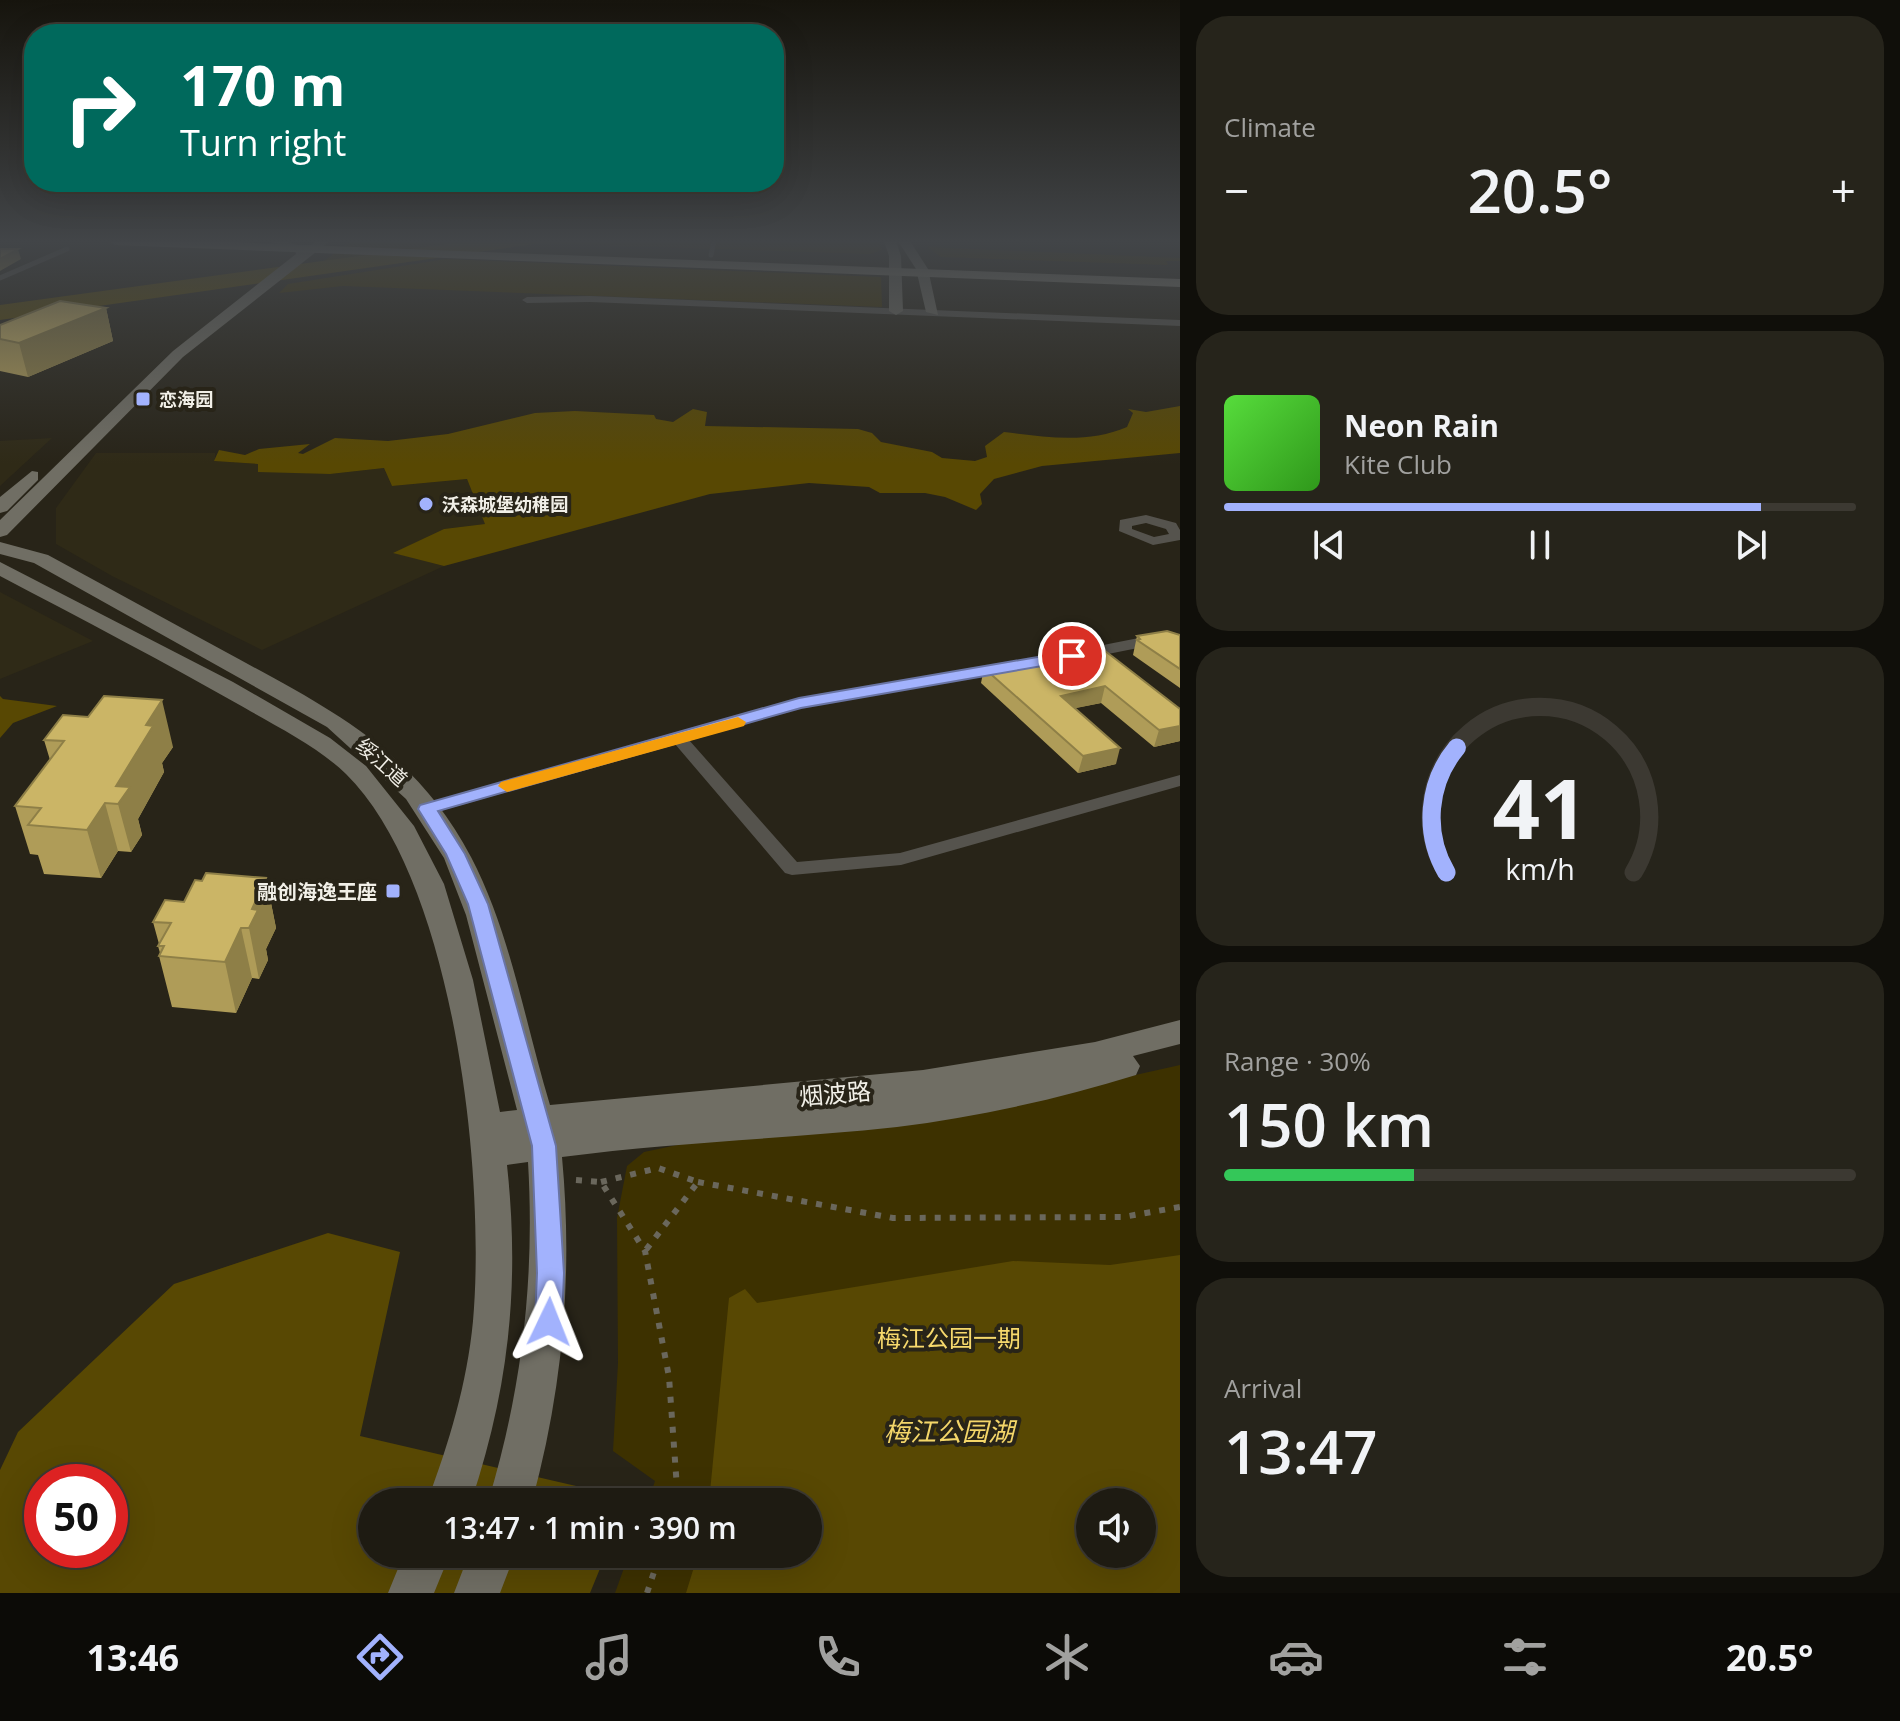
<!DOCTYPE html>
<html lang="en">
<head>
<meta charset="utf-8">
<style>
	:root { --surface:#1e1b12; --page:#26241b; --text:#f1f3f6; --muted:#a1a19f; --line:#3c3932; --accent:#a2b2fd }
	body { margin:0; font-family:"Open Sans","Noto Sans SC",sans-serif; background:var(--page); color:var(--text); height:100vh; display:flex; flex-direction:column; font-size:30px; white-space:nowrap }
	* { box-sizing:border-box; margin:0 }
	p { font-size:26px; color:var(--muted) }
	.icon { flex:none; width:44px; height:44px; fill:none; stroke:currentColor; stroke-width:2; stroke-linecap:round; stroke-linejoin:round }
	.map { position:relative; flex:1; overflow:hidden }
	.panel { display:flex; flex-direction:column; gap:16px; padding:16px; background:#100f0a; width:720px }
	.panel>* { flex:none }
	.banner { position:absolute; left:24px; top:24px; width:760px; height:168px; border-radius:32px; box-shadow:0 8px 32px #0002,0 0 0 2px var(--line); background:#00695c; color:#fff; overflow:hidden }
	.buttons { position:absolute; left:1076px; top:1488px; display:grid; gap:16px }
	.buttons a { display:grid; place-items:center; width:80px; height:80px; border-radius:50%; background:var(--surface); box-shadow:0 8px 32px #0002,0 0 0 2px var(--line); font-size:40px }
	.speed { position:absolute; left:24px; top:1464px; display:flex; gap:16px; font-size:40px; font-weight:700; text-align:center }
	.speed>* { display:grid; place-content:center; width:104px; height:104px; border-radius:50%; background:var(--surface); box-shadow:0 8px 32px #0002,0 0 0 2px var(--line); line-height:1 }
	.speed .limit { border:12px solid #d22; background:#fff; color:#111 }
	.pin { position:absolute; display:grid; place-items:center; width:68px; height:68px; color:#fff; margin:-34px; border:4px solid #fff; border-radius:50%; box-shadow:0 2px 8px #0007 }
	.me { position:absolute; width:88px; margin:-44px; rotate:2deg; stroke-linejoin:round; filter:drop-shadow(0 0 6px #0008) }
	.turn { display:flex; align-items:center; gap:28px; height:168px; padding:0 24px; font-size:36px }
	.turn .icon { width:104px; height:104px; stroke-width:2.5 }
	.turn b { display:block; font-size:56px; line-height:68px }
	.big { font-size:60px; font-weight:600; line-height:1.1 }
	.panel .tile { flex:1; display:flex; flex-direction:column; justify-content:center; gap:12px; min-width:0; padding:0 28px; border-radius:32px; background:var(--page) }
	.panel .dial { align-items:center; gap:0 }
	.dial svg { height:208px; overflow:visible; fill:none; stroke:var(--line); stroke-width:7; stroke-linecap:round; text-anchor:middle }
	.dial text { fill:var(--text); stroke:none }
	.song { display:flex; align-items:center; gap:24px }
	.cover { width:96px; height:96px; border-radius:12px; background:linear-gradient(135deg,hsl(110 70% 55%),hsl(110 70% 35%)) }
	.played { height:8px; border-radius:4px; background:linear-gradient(90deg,var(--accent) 85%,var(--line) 85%) }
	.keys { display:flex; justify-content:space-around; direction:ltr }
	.heat { display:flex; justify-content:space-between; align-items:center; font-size:44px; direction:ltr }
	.charge { height:12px; border-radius:6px; background:linear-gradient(90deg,#34c759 30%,var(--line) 0) }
	.trip { position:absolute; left:358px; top:1488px; width:464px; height:80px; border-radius:40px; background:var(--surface); box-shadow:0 8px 32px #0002,0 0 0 2px var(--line); font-weight:600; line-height:80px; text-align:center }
	.tab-bar { display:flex; height:128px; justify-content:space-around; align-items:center; background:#0c0b07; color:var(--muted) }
	.tab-bar .icon { width:56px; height:56px }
	.tab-bar .active { color:var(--accent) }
	.tab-bar b { font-size:36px; color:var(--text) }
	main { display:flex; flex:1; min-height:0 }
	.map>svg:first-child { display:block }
	.built { fill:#2f2a17 }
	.green { fill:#3d3100; fill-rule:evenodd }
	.water { fill:#584803; fill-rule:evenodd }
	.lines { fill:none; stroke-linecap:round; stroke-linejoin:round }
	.path { stroke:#6a675c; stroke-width:6; stroke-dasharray:6 9; stroke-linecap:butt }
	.lane { stroke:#55534d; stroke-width:5 }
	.street { fill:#55534d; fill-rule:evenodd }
	.secondary { fill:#706e64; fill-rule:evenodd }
	.primary { fill:#858276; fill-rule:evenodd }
	.wall { fill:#af9c58 }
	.shaded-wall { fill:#8e7f47 }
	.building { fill:#cbb566; stroke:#8e7f47; stroke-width:2 }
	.route { fill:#a2b2fd; stroke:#6974a4; stroke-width:2 }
	.slow { fill:#f59e0b }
	.poi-dot { fill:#a2b2fd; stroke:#282418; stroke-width:3 }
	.labels { text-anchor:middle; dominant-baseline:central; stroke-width:8; stroke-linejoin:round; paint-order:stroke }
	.far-poi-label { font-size:18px; font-weight:bold; fill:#f1efe7; stroke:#282418; text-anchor:start }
	.street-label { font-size:20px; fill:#f1efe7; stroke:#282418 }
	.poi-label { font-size:20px; font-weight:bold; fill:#f1efe7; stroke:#282418; text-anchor:end }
	.near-street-label { font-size:24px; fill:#f1efe7; stroke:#282418 }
	.near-park-label { font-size:24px; fill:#f7d96c; stroke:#282418 }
	.near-water-label { font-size:26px; font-style:italic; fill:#f4d669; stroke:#282418 }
</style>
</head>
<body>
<main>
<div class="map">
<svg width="1180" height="1593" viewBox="0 0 1180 1593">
	<rect width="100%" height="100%" fill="#282418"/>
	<path class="built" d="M52,438L0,486V441Z
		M96,453H215V461L258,464V471L330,474L384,468L392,486L467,479L486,524L444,529L395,553L444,566L262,650L112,576L56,544V508Z
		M0,592L93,641L0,679Z"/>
	<path class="green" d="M351,241H469L321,263Z
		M556,241H878L882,250L870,254L535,243Z
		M927,247L1180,258V261H1166L1168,265L941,257Z
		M446,259L881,277L882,307L343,286L279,293L288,284Z
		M1180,1065V1593H615L629,1554H808V1502H648L655,1481L613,1451L618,1363L617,1218L627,1166L644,1152L682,1144L925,1122ZM1090,1502H1142V1554H1090Z"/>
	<path class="water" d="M469,241H556L0,320V305Z
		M1180,406V453L1042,466L994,479L980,494L982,504L976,510L945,497L925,493H880L869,487L809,483L710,494L444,566L393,553L444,529L485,524L467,479L392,486L384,468L330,474L258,472V464L214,461L219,450L245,455L259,449L310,444L298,453L303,454L335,438L388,441L448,434L535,413L575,411L654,415L656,419L673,422L693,409L707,412L705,426L858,429L872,433L881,442L932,452L942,458L975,461L987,457L985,446L1004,432C1045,437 1088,444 1127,427L1133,413L1128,409L1146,412Z
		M0,696L3,699L57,706L13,723L0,738Z
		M328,1233L400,1252L360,1436L628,1498L627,1502H372V1554H606L590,1593H0V1470L18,1432L174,1284ZM42,1482H110V1550H42Z
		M1180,1255V1593H686L698,1554H808V1502H709L729,1298L745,1289L757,1303L1013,1261L1110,1265ZM1090,1502H1142V1554H1090Z"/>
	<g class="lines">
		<path class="path" d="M576,1180L601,1182L645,1251L669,1377L678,1502
			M601,1182L658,1168L698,1182L645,1251
			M698,1182L893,1218L1123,1217L1180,1207
			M647,1593L660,1554"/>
		<path class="lane" d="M711,255L714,241
			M0,278L67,249"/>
		<path class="street" d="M590,296L1180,320V326L590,302L527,303L522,300L527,297Z
			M1146,515L1176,523L1180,530V540L1153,545L1119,531L1120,520ZM1146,523L1166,529L1169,534L1154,537L1132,529V526Z
			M1164,633L1180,639V649L1163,643L1083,659L1075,654L1083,649Z
			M1006,662L1014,667L1012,670L801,708L689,740L797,862L900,853L1180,775V786L901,865L792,875L785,873L675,744L433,813H421L418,809L421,805L799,698Z"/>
		<path class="secondary" d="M268,241H286L306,249L317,241H330L183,357L7,535L0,537V520L173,351L296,254L295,250Z
			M884,241H896L901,256L903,311L896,315L889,311V256Z
			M898,241H910L928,269L938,315L926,312L916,269Z
			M32,471L38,472V480L7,511L0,513V497Z
			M0,542L48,555C107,587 165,619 224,651C326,707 414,748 471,857C511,934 525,1023 550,1105L923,1070L1095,1042L1180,1020V1044L1133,1056L1140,1066L1136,1075C1059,1099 977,1117 897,1127C786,1139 674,1142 562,1157C573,1275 563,1388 532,1502H488C522,1390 535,1279 528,1162L507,1165C520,1285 509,1388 471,1502H427C449,1443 467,1384 473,1321C486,1174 454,880 346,774C317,746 279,728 245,708C164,662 82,619 0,576V562L233,682L330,738L366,766L414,826L444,884L473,980L500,1112L517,1110L466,915L444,858L406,799L327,727L34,563L0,554Z
			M404,1554H450L434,1593H388Z
			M469,1554H515L500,1593H454Z"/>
		<path class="primary" d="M109,241H202L1180,279V287L115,245Z"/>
	</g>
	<path class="wall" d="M106,308L113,341L28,377L0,371V325Z
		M1180,635V688L1133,655L1137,636Z
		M1100,647L1180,709V741L1154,747L1101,703L1075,708L1116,764L1078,773L981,683L984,668Z
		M44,740L173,747L162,763L164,772L138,819L142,835L131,852L118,851L101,878L44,874L38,855L30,854L15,806L50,760Z
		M266,878L276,928L266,949L268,960L259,979L252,978L236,1013L172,1007L159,956L160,953L158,946L159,944L153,922L184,902L202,881Z"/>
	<path class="shaded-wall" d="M18,249L21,259L0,271V259Z
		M106,308L113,341L28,377L19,343Z
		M1105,686L1101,703L1057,712L1061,696Z
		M162,700L173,747L162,763L164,772L138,819L142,835L131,852L118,804L116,786L146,725Z
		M1180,726V741L1154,747L1159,730Z
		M1120,748L1116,764L1078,773L1083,756Z
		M105,803L118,851L101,878L87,830Z
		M266,878L276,928L266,949L268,960L259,979L249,928L252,909Z
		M241,928L252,978L236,1013L225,962Z"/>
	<path class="building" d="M0,249H18L0,259Z
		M60,301L106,308L19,343L0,339V325Z
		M1167,631L1180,635V669L1137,640L1140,639L1137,636Z
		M1100,647L1180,709V726L1159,730L1105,686L1061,696L1120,748L1083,756L984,668Z
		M104,696L162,700L146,725L153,726L116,786L130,787L118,804L105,803L87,830L28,825L41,808L15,806L64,741L44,740L63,715L88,717Z
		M206,873L266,878L252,909L258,910L249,928H241L225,962L159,956L164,946H158L171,923L153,922L165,900L184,902L195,880L202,881Z"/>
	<linearGradient id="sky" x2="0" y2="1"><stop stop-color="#16140d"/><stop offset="0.52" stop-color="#424548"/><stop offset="1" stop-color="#424548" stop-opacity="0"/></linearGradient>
	<rect width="1180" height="464" fill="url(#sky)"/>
	<path class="route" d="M1072,651L1077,653V660L801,708L438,811L465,854L488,904L556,1146L564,1273L562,1322L558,1331L549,1334L539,1331L535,1322L537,1273L532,1146L468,904L446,854L418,809L420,805L799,698Z"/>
	<path class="slow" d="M738,717L746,722L744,726L507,792L498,786L501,782Z"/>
	<g class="poi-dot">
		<rect x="135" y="391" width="16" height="16" rx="4"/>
		<circle cx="426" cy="504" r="8"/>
		<rect x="385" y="883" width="16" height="16" rx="4"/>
	</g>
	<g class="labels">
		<g class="far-poi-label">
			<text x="159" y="399">恋海园</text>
			<text x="442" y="504">沃森城堡幼稚园</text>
		</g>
		<g class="street-label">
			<text transform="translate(382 762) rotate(42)">绥江道</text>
		</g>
		<g class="poi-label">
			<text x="377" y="891">融创海逸王座</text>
		</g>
		<g class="near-street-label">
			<text transform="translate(835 1093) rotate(-5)">烟波路</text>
		</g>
		<g class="near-park-label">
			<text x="949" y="1337">梅江公园一期</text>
		</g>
		<g class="near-water-label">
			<text x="949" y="1431">梅江公园湖</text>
		</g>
	</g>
</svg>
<div class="buttons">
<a><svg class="icon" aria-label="sound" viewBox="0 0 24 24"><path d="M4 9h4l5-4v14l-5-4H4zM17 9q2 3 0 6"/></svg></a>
</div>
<div class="speed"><div class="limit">50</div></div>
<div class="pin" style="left:1072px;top:656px;background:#d93025"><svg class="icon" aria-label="arrive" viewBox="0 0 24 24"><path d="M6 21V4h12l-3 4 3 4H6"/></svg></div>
<svg class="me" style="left:549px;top:1322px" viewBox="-20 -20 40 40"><path d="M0-17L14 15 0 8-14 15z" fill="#a2b2fd" stroke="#fff" stroke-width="4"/></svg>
<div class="trip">13:47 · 1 min · 390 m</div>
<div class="banner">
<div class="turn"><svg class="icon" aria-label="right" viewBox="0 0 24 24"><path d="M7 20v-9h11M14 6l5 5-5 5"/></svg><div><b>170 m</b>Turn right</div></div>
</div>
</div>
<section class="panel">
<div class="tile"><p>Climate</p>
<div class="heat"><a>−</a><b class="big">20.5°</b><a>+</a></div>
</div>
<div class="tile">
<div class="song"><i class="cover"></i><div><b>Neon Rain</b><p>Kite Club</p></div></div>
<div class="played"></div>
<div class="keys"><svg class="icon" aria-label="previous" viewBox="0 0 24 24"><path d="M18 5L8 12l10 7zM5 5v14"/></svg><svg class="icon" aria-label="pause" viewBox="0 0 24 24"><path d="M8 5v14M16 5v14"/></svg><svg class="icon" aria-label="next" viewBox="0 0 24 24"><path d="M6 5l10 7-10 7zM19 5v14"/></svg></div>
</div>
<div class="tile dial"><svg viewBox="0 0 100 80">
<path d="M14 69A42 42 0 1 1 86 69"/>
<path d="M14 69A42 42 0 0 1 18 21" stroke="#a2b2fd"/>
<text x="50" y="56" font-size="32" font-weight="700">41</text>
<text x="50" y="72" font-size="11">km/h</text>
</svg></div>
<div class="tile"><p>Range · 30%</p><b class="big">150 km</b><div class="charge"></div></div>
<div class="tile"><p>Arrival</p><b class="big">13:47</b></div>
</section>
</main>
<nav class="tab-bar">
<b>13:46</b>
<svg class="icon active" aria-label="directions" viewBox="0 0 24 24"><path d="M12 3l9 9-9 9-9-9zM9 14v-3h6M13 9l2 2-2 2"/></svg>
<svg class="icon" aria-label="music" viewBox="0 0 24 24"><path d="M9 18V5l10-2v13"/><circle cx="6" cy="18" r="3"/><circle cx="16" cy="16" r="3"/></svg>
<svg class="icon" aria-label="phone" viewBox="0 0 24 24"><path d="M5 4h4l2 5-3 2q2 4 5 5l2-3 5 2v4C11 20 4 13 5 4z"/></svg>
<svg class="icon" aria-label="climate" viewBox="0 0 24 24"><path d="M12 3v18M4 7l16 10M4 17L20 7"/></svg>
<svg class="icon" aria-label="car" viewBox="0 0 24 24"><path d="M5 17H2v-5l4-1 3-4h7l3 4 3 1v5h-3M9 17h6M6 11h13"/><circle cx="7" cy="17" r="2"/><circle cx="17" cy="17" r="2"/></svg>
<svg class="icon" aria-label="filters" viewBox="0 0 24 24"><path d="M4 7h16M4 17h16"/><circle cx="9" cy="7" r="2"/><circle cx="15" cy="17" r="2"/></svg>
<b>20.5°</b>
</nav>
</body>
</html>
